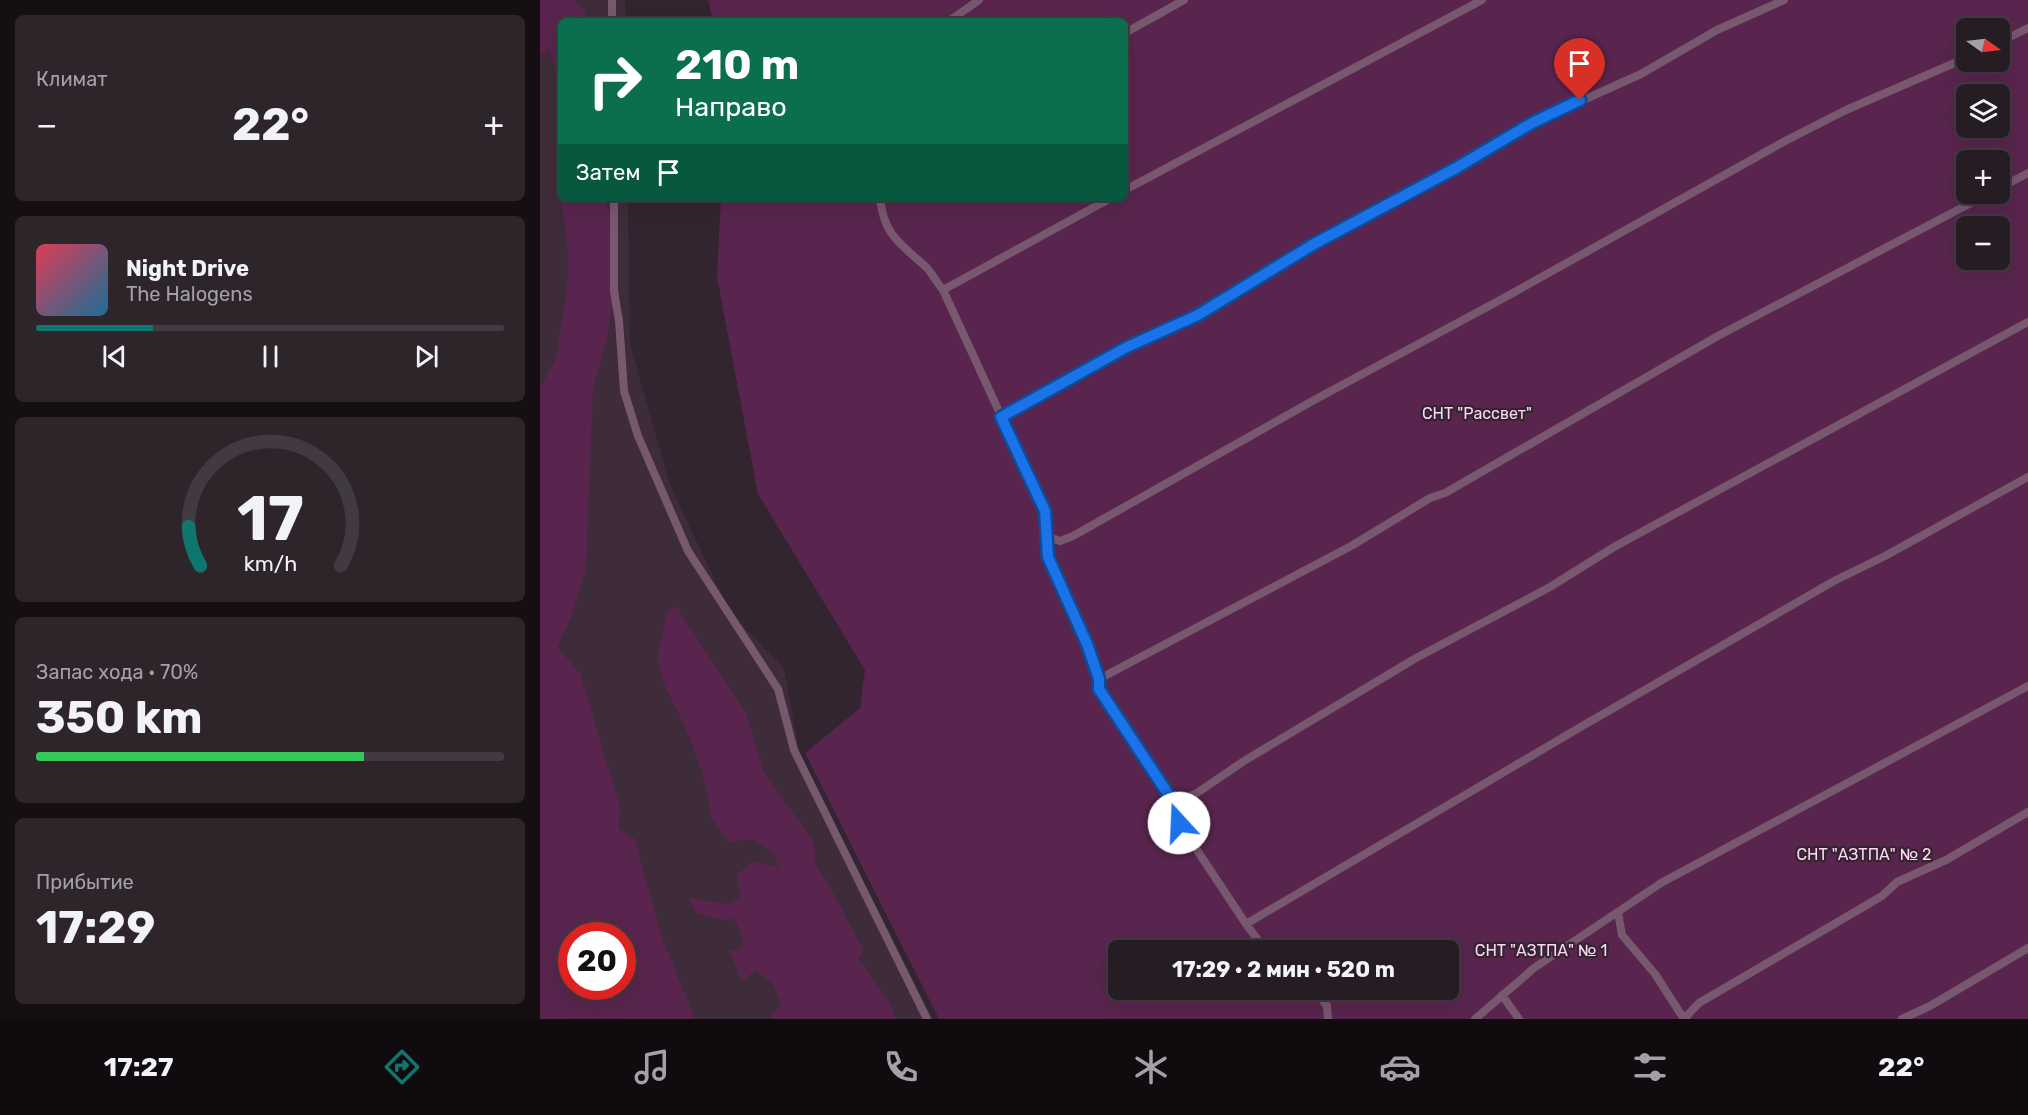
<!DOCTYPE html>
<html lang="ru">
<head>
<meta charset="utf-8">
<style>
	:root { --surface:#261c23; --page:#2e252b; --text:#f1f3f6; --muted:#a4a1a6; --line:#423a41; --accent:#0f766e }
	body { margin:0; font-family:Rubik,sans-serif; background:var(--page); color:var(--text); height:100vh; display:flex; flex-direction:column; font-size:22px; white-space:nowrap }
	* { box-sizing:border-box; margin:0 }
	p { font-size:20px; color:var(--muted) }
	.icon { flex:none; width:33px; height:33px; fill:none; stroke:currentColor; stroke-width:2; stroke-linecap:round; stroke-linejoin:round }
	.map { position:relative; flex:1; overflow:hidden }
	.drawer { display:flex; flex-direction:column; gap:15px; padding:15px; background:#150f13; width:540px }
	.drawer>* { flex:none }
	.guide { position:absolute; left:18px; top:18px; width:570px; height:183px; border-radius:9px; box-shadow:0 6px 24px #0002,0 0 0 2px var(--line); background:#0b6e4f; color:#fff; overflow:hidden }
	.needle { width:39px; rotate:104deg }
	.fabs { position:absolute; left:1416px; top:18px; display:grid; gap:12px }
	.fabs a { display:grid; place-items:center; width:54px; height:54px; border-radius:9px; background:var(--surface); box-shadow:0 6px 24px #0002,0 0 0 2px var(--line); font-size:30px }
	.speed { position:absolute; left:18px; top:922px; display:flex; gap:12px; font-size:30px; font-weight:700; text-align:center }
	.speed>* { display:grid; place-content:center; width:78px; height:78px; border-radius:50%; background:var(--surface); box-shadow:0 6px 24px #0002,0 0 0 2px var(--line); line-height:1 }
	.speed .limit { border:9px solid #d22; background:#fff; color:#111 }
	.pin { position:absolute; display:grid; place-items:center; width:51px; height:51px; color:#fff; margin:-62px -26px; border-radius:50% 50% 50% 0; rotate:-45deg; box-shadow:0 0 6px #0007 }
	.pin .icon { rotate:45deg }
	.me { position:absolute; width:66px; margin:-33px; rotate:340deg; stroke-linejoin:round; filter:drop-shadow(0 0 4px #0008) }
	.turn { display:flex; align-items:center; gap:21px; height:126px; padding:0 18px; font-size:27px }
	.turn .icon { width:78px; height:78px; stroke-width:2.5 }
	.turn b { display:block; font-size:42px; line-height:51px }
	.then { display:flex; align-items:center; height:57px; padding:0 18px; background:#0003; gap:12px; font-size:22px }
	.big { font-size:45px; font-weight:700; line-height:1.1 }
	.drawer .widget { flex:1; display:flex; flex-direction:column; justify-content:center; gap:9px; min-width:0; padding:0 21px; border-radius:9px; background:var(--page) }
	.drawer .dial { align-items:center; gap:0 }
	.dial svg { height:156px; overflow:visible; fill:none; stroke:var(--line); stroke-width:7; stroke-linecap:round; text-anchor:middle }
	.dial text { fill:var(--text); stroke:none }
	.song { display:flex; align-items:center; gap:18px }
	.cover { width:72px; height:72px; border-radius:9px; background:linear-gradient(135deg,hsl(350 70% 55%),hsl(200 70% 35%)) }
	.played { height:6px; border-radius:3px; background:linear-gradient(90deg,var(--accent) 25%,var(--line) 25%) }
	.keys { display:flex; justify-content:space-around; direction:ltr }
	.heat { display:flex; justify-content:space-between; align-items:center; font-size:33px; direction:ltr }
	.charge { height:9px; border-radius:4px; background:linear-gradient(90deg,#34c759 70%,var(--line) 0) }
	.trip { position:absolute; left:568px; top:940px; width:351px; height:60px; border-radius:9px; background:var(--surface); box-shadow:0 6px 24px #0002,0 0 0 2px var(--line); font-weight:700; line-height:60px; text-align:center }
	.menu { display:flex; height:96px; justify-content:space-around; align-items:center; background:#0f0b0e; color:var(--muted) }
	.menu .icon { width:42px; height:42px }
	.menu .selected { color:var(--accent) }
	.menu b { font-size:27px; color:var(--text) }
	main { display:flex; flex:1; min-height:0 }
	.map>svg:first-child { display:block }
	.built { fill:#3f2c3a; fill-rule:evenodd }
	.green { fill:#59254e; fill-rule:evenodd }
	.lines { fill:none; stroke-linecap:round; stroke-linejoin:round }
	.service { stroke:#78586f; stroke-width:8 }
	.route-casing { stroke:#114b97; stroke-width:15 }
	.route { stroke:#1a73e8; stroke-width:10 }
	.labels { text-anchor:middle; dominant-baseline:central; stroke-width:4.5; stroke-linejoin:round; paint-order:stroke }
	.park-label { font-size:16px; fill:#ffd6f4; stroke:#32252f }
</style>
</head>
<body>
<main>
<section class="drawer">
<div class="widget"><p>Климат</p>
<div class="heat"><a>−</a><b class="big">22°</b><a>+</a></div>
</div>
<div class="widget">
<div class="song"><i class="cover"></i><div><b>Night Drive</b><p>The Halogens</p></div></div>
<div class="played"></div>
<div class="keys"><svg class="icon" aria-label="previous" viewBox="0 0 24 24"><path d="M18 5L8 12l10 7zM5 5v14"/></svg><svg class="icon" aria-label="pause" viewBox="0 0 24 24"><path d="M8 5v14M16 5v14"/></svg><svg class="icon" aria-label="next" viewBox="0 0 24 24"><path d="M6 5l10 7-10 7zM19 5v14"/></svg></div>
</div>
<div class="widget dial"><svg viewBox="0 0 100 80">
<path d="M14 69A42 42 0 1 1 86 69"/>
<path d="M14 69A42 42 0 0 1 8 49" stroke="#0f766e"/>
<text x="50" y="56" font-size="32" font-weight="700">17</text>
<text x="50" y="72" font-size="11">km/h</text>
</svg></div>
<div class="widget"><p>Запас хода · 70%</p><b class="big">350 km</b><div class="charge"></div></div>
<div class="widget"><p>Прибытие</p><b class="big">17:29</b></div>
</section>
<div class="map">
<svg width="1488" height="1019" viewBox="0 0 1488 1019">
	<rect width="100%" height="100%" fill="#32252f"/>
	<path class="built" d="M0,0H85L86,21H21V198H88L90,344L130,485L191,614L244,668L260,757L393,1019H0ZM32,936H82V987H32Z"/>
	<path class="green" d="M0,0H34L45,10L47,21H21V71L15,68L9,50L0,55Z
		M168,0H1488V1019H399L265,753L320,708L325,670L218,494L177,277L181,198H585V21H173ZM1426,28H1460V62H1426ZM1426,94H1460V128H1426ZM1426,160H1460V194H1426ZM1426,226H1460V260H1426ZM579,951H909V990H579Z
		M21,198H63L72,217L74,291L67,338L53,388L46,568L31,618L17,647L40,673L80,807L78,829L94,838L122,937L155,1019H0V388L16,359L27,290L28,250ZM32,936H82V987H32Z
		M136,606L206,713L224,772L273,841L276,866L295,896L323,950L318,959L351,1004L355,1019H232L230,1016L242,1004L233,984L216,970L202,981L189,951L199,950L204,940L195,919L182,920L156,913L149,898L186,904L201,897L196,875L214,861L238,868L235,853L212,839L189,842L172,818L164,778L150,738L123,681L117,658L127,612Z"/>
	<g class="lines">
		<path class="service" d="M72,0V21
			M409,21L439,0
			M585,33L644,0
			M1460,42L1488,28
			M1460,188L1488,173
			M585,190L942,0
			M74,198V291L79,321L84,391L98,436L148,551L238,689L254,750L387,1019
			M340,198C344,236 360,243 386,267C392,273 397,283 403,290L505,511L508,557L547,644L559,679V689L634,803L639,823L706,924L1044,725L1294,581L1345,556L1488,477
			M403,290L571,198
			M461,417L587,347L658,315L774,244L916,168L992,123L1101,74L1177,30L1244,0
			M509,537L520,541L533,536L776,399L962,299L1247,140L1306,110L1426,58
			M559,679L813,545L890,498L905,493L1176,337L1448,194
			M634,803L657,793L704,761L876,658L1010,587L1074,547L1488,322
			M1078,912L1082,935L1115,974L1144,1019
			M706,924L726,951
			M775,990L787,1006L788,1019
			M962,995L979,1019
			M935,1019L994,968L1121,883L1488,686
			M1144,1019L1159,1003L1342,896L1357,882L1406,860L1488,812
			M1362,1019L1390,1006L1488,948"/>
	</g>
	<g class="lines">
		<g class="route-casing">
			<path id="route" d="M639,823L634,803L559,689V679L547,644L508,557L505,511L461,417L587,347L658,315L774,244L916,168L992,123L1040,100"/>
		</g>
		<use href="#route" class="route"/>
	</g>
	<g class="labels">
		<g class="park-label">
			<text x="937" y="413">СНТ "Рассвет"</text>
			<text x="1324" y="854">СНТ "АЗТПА" № 2</text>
			<text x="1001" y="950">СНТ "АЗТПА" № 1</text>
		</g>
	</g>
</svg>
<div class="fabs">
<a><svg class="needle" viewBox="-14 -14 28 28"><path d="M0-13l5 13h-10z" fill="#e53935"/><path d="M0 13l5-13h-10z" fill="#a4a1a6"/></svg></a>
<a><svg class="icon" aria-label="layers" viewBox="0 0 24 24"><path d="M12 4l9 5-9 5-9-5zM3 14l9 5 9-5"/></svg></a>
<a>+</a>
<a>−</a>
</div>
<div class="speed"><div class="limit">20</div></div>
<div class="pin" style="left:1040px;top:100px;background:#d93025"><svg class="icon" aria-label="arrive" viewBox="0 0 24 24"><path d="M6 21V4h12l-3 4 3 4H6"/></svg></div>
<svg class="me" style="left:639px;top:823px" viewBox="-20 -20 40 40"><circle r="19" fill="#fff"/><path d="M0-13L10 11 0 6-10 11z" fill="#1a73e8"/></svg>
<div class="trip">17:29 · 2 мин · 520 m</div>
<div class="guide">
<div class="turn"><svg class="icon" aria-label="right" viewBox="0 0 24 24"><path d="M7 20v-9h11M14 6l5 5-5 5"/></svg><div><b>210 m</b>Направо</div></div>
<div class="then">Затем<svg class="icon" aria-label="arrive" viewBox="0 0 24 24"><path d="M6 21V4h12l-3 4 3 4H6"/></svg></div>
</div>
</div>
</main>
<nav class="menu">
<b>17:27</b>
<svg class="icon selected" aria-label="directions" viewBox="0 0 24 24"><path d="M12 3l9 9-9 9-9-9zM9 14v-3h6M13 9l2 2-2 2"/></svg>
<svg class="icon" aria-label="music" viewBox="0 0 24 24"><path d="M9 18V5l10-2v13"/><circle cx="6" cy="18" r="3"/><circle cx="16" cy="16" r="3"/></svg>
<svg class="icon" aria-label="phone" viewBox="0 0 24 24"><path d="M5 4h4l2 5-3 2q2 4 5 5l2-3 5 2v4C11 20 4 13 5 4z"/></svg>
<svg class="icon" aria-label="climate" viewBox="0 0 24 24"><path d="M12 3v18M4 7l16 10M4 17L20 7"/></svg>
<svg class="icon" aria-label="car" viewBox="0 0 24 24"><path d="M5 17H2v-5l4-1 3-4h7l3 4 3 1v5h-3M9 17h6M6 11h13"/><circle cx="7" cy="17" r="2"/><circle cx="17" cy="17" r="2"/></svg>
<svg class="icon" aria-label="filters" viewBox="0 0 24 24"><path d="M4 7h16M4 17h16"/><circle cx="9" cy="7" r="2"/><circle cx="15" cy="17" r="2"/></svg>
<b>22°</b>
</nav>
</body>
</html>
